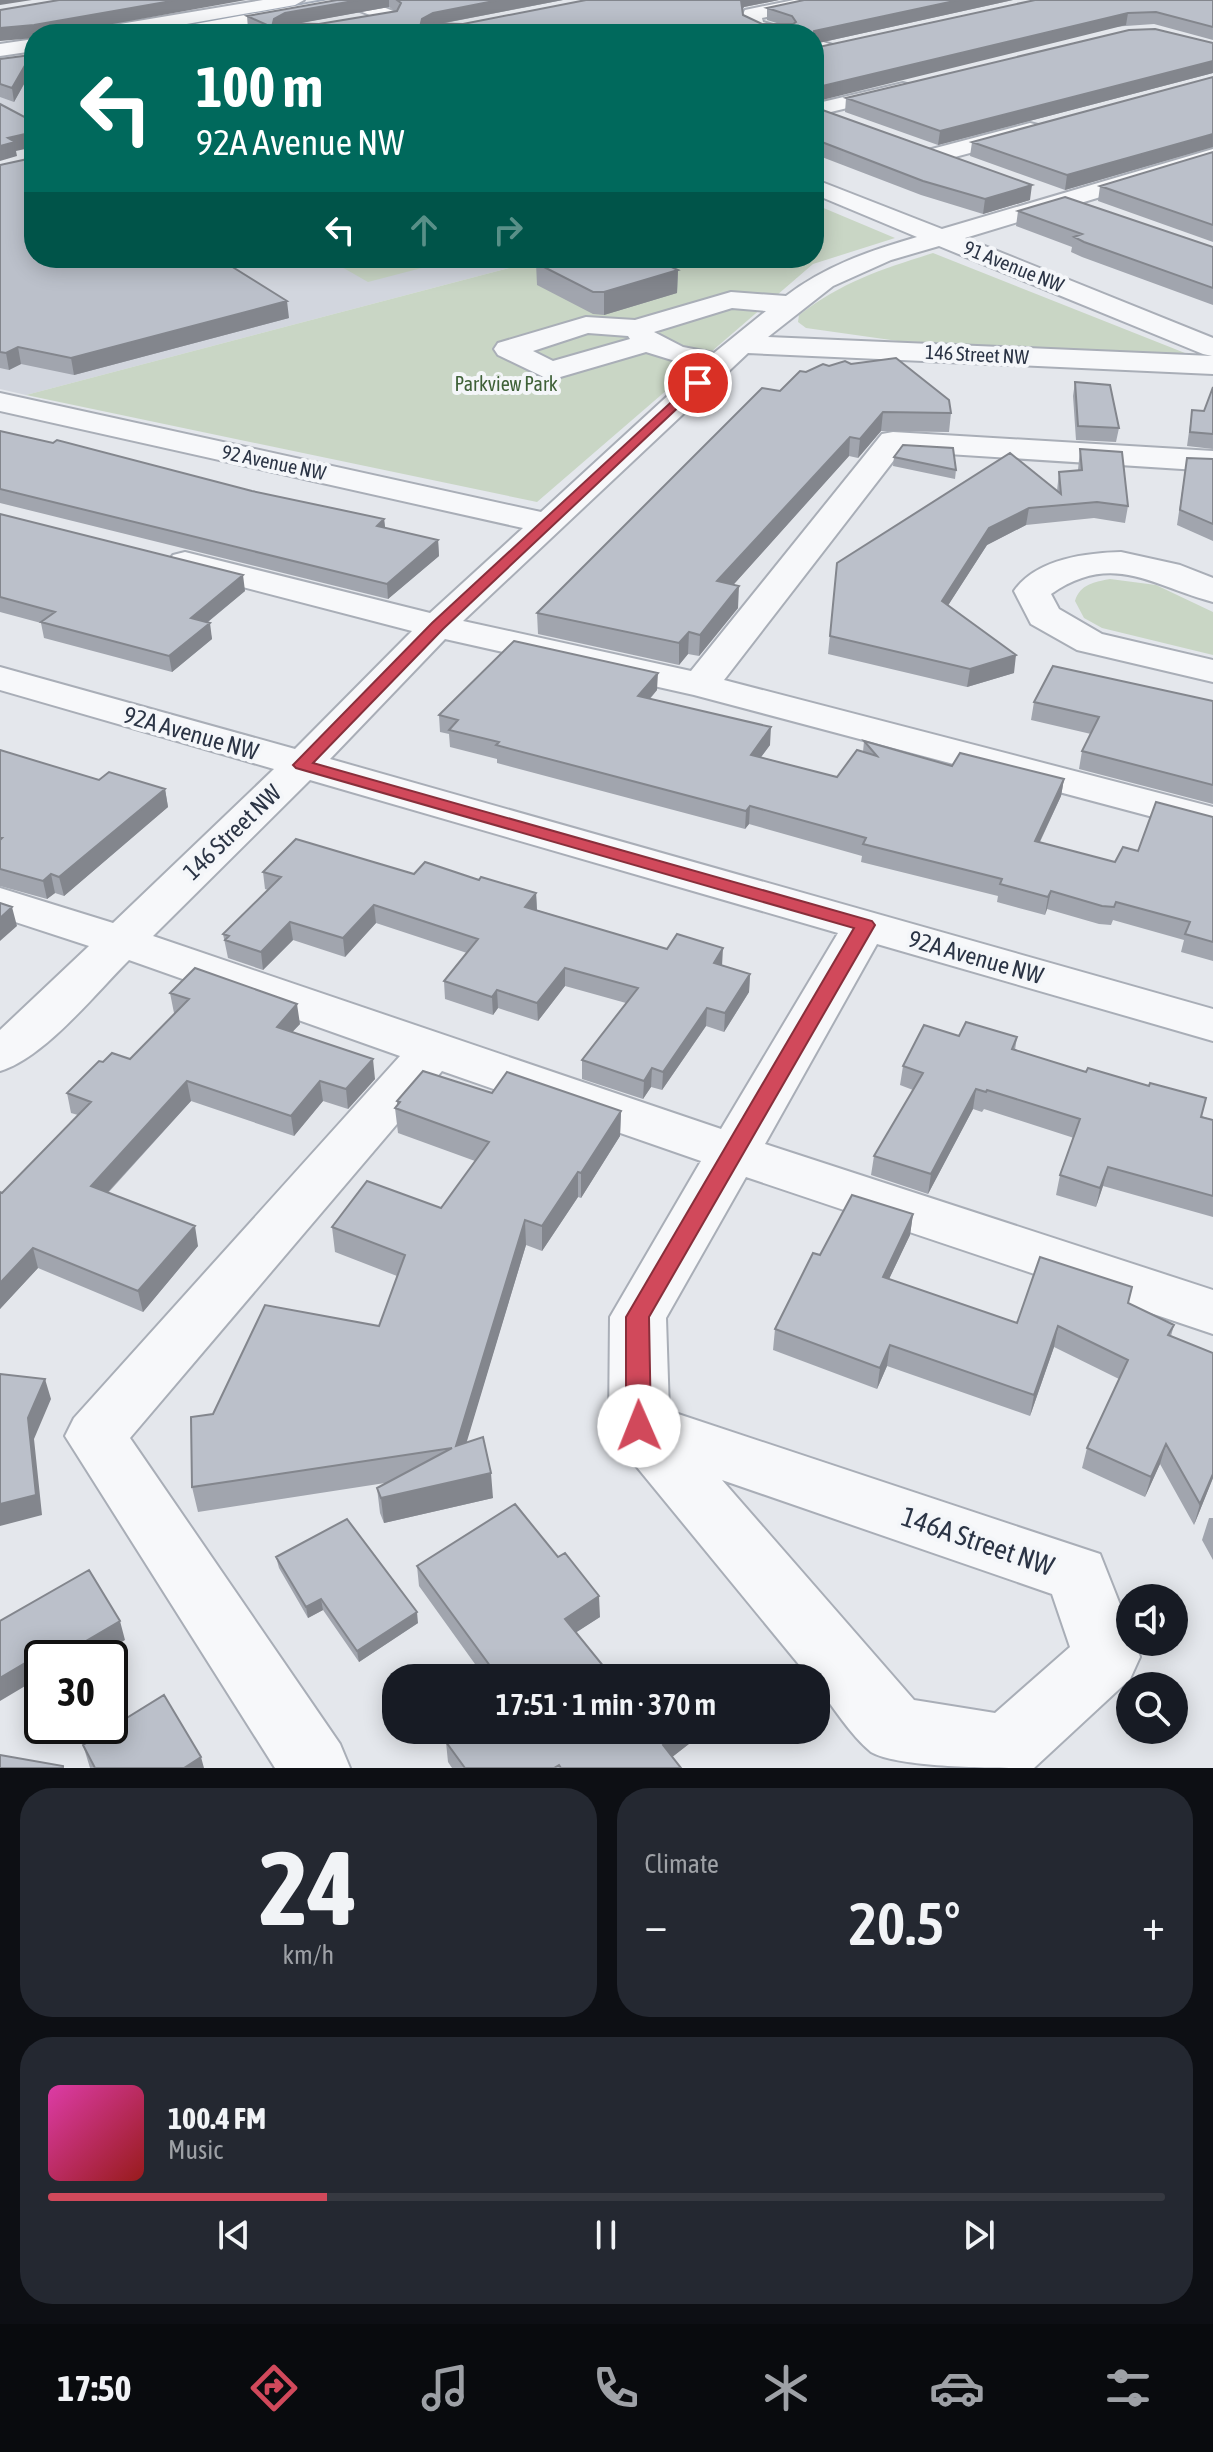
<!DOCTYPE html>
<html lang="en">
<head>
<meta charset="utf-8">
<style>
	:root { --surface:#171b24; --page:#242831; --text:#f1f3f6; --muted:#9ea1a6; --line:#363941; --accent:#d1495b }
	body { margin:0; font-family:"Asap Condensed",sans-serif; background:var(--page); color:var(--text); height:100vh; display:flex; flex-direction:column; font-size:30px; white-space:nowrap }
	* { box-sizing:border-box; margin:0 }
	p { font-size:26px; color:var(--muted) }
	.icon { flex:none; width:44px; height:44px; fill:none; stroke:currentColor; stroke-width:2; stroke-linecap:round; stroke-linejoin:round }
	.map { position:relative; height:1768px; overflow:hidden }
	.side { display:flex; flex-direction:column; gap:20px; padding:20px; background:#0d0f14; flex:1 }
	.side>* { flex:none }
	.hud { position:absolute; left:24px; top:24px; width:800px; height:244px; border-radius:32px; box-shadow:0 4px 20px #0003; background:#00695c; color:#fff; overflow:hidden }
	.tools { position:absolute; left:1116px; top:1584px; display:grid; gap:16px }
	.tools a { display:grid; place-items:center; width:72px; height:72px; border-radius:50%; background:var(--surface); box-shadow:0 4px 20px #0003; font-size:40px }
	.speed { position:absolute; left:24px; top:1640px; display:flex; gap:16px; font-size:40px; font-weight:700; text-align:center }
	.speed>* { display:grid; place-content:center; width:104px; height:104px; border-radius:50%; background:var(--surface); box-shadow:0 4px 20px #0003; line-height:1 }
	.speed .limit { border:4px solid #111; border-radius:12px; background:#fff; color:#111 }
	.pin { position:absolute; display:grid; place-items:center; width:68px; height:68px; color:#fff; margin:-34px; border:4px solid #fff; border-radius:50%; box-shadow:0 2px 8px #0007 }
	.me { position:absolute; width:88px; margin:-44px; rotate:359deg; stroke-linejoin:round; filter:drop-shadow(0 0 6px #0008) }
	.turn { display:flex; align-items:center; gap:28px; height:168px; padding:0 40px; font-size:36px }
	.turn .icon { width:104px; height:104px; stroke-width:2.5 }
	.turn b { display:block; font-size:56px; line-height:68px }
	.lanes { display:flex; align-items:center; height:76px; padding:0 40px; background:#0003; justify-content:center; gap:40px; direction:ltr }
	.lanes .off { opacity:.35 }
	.big { font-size:60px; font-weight:600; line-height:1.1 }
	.side .widget { flex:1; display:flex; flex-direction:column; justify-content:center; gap:12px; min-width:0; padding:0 28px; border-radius:32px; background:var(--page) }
	.side .dial { align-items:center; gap:0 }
	.dial b { font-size:104px; line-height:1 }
	.song { display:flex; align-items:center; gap:24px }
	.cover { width:96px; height:96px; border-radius:12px; background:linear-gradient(135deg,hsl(320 70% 55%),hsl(0 70% 35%)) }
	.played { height:8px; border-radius:4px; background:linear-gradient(90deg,var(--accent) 25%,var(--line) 25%) }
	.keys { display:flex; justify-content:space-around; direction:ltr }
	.heat { display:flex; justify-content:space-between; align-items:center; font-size:44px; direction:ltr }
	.side .tiles { flex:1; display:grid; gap:20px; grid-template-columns:1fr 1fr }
	.widget:last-child { grid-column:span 2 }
	.trip { position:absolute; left:382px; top:1664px; width:448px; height:80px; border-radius:32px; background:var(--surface); box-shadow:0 4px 20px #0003; font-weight:600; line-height:80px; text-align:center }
	.menu { display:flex; height:128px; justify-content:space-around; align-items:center; background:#090b0e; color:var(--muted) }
	.menu .icon { width:56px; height:56px }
	.menu .active { color:var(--accent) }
	.menu b { font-size:36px; color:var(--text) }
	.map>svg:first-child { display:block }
	.built { fill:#d2d6de }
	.green { fill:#c9d6c5 }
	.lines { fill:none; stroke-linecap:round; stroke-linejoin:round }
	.minor-casing { stroke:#a9aeb7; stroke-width:4 }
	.major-casing { stroke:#a3abb8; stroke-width:4 }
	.minor { fill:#f7f8fa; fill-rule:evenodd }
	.major { fill:#fff; fill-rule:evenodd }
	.wall { fill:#a1a5ae; fill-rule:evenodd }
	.shaded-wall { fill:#83868d }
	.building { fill:#bbc0ca; stroke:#83868d; stroke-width:2 }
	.route { fill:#d1495b; stroke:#882f3b; stroke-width:2 }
	.labels { text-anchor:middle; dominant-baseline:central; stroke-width:8; stroke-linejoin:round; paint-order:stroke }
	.far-street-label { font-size:20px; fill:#2b3445; stroke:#f4f6f9 }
	.far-park-label { font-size:20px; fill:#3f6138; stroke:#f4f6f9 }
	.street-label { font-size:24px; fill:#2b3445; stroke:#f4f6f9 }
	.near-street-label { font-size:28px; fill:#2b3445; stroke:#f4f6f9 }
</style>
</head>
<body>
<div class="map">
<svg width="1213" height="1768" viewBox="0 0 1213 1768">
	<rect width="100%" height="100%" fill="#e4e7ec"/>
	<path class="built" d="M34,69V132L0,113V75Z
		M0,182L34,258H547L26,395L0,389Z"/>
	<path class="green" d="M814,204L895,238L813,264L537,502L26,395L547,258H814Z
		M933,253L1190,355L898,341L806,328L798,322L799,315C842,282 882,269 933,253Z
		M326,258H460L368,282Z
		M1110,579L1156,585L1213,612V655L1102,628L1084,618L1075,601C1080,584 1095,582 1110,579Z"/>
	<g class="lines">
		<g class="minor-casing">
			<path id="minor" d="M263,0H304L295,5L130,34H86L96,28Z
				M339,0H365L442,30L445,34H418L342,4Z
				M794,0H830L827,4L762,18L763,22L789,30L792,34H763L744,25L743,14L745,10Z
				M34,39V51L0,56V44Z
				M814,39L885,62L888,66L878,72L814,51Z
				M903,83L910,85L913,89L910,93L814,116V104Z
				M1030,123L1038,125L1041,130L1038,135L936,162L928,160L925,155L928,150Z
				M1213,149V163L965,238L1213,338V374L748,353L463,621L691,671L882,434L893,432L1213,451V471L901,451L724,680L1213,807V833L694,695L445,639L330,759L1213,1009V1041L877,944L765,1144L1213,1290V1334L746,1177L666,1318L669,1411L1100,1554L1130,1630V1642H1135L1140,1657L1130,1679L1034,1768C996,1768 899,1768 871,1752C850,1735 833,1706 816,1685V1678H810L618,1444L609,1426L610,1317L701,1161L442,1071L130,1438L340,1744L350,1768H275L65,1436L74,1418L400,1056L129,960C96,993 44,1058 0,1071V1030L89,946L0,917V888L113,923L274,769L0,690V667L295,749L412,631L173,569L168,562L173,555L185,552L430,613L523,528L0,411V393L541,512L698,368L646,352L550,380L498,355L494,349L498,343L586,317L635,320L731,292L786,296C825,266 869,251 917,237L814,194V179L942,229ZM939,246L1203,354L1212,356L768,337L833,286L891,260ZM732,308L766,311L714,353L683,347L654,332ZM588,333L628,336L630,339L553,361L533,351ZM310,780L838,933L721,1129L153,936ZM722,1480L1052,1594L1070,1647L995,1713L914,1700Z
				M1121,552L1180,565L1213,578V602C1152,586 1113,551 1051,594L1059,609L1102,634L1213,660V682L1077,650L1031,624L1014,591C1036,559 1085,553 1121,552Z"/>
		</g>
		<g class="major-casing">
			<path id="major" d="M329,0H369L360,5L205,34H163L173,28Z"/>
		</g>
		<use href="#minor" class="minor"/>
		<use href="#major" class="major"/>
	</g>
	<path class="wall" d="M337,0H563L440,24H463L586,0H779L744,7L742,10L743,15L762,24H780L767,20V8L1013,0L814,44V34H260L248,29L247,16ZM389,7L395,11L319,24H294Z
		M1213,0V40L1154,24L814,48Z
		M1213,43V73L938,145L845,112L846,98Z
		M0,59L33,68L14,102L0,97Z
		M1213,77V147L1065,190L970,156L972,142Z
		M814,107L1030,200L983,214L921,195L814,154Z
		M1213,152V242L1098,201L1100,186Z
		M0,165L289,318L74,375L21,364L9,370L0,368Z
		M1018,211L1213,247V305L1082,257L1071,252L1072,247L1016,226Z
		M536,263L678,270L677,293L604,315L593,314L537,285Z
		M1075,382L1119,428L1116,442L1076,440L1073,396Z
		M1213,387V449L1187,446L1192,410L1204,411Z
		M780,391L951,413L949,432L881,431L858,458L849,456L733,585L738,608L699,656L688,654L679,665L538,634L537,613Z
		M0,431L252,491L384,519L385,528L438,540L439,556L388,599L0,503Z
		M1080,449L1128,506L1125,523L1094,518L1026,525L987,545L948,605L1014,673L967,687L828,654L837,563L1057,491L1059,472L1078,470Z
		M894,457L956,470L955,479L893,466Z
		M1187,458L1213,459V541L1177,525Z
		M0,514L245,591L208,622L212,639L172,672L44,638L41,623L0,612Z
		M657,690L650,699L770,745L761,757L837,777L863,752L864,741L952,766L1064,779L1061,796L1040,842L1115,862L1213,817V961L1181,952L1184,940L1113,920L1111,925L1099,924L1047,909L1045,915L997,902L998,896L861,862L862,856L749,824L745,829L497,763V759L450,747L449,734L440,732L439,715Z
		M1213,701V804L1079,769L1082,751L1091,734L1031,720L1034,702Z
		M0,750L99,780L165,789L168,807L64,896L55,893L47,899L0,886Z
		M263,872L414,874L479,880L536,893L537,910L750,974L749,992L724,1032L706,1026L662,1090L651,1087L643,1099L582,1079V1060L626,1003L565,986L538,1021L498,1008L493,1015L445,999L444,981L467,953L376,923L345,957L293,940L263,970L228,958L223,934L268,890L265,889Z
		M170,993L300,1024L292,1032L375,1079L348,1109L323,1101L294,1136L191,1101L108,1193L198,1246L143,1312L38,1268L0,1309V1192L2,1193L78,1115L71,1113L67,1093L103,1062L130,1059L175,1013H174Z
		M959,1036L1017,1037L1015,1050L1213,1120V1217L1103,1186L1096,1207L1056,1195L1060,1175L1074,1138L984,1109L982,1112L973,1109L928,1194L871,1175L874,1156L913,1090L900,1085L903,1066Z
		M492,1093L621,1111L620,1136L581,1198L578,1197L542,1251L526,1245L466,1442L493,1498L384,1523L380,1513L377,1488L385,1483L198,1512L192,1487L213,1414L379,1326L397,1276L335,1252L332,1227L441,1208L475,1161L398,1133L395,1108L397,1106V1101Z
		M913,1214L910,1235L889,1279L1017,1323L1128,1303L1174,1325L1171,1336L1213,1353V1478L1194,1525L1160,1464L1145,1497L1082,1468L1087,1448L1119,1379L1054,1347L1030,1416L887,1366L877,1389L773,1350L775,1329L820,1255Z
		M1209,1518H1213V1560L1202,1540Z
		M276,1557L418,1623L359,1662L323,1610L308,1618L279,1568Z
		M417,1566L600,1617L576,1632L613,1678H485L419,1586Z
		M462,1730H695L694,1740L672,1757L681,1768H452L448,1762L446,1742Z
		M83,1745L204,1768H90Z"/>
	<path class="shaded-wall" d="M0,0H32L0,5Z
		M177,0H246L57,34H34V38L0,41V28Z
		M359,0H389V7L274,28V19L285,13Z
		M499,0H563L433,25L421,23L422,19L433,13Z
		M741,0H779L744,7L740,13Z
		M959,0H1013L814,44V31Z
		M1128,13L1126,25L814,102V88Z
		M31,55L33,68L14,102L12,88Z
		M1213,61V73L938,145L940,131Z
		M34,132V147L16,151L17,156L0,161V145L8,138Z
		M1213,134V147L1065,190L1067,175Z
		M1032,185L1030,200L983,214L985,199Z
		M678,270L677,293L604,315V292Z
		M287,301L289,318L74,375L71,358Z
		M18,347L21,364L9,370L6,353Z
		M883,412L881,431L858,458L860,439Z
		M850,437L849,456L717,603V581Z
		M1029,508L1026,525L987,545L940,618L942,601L989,528Z
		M384,519L386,534L377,526Z
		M438,540L439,556L388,599L387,584Z
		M243,575L245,591L193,634L191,618Z
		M739,586L738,608L699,656L700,635Z
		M210,623L212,639L172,672L169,656Z
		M689,632L688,654L679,665V643Z
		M1016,655L1014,673L967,687L970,669Z
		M658,673L657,690L637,713L638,696Z
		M771,727L770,745L750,772L751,755Z
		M1064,779L1061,796L1032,858L1035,841Z
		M165,789L168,807L64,896L59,877Z
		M750,806L749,824L745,829L746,811Z
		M51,874L55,893L47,899L43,881Z
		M1051,891L1047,909L1045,915L1048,897Z
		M536,893L537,911L525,907Z
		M374,905L376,923L345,957L343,938Z
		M12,907L17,926L0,941V918Z
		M290,922L293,940L263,970L261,952Z
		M723,948L722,966L714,963Z
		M565,968V986L538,1021L537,1003Z
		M750,974L749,992L724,1032L725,1013Z
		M497,990L498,1008L493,1015L492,997Z
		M297,1004L300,1024L279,1046L277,1027Z
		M707,1008L706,1026L662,1090L663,1072Z
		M373,1059L375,1079L348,1109L346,1089Z
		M652,1068L651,1087L643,1099L644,1081Z
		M187,1081L191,1101L95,1206L91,1186Z
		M320,1081L323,1101L294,1136L291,1116Z
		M976,1089L973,1109L928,1194L931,1174Z
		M621,1111L620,1136L581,1198V1173Z
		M1108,1167L1103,1186L1096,1207L1100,1188Z
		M578,1172V1197L542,1251V1226Z
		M913,1214L910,1235L880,1298L883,1277Z
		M525,1220L526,1245L458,1471L456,1446Z
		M195,1226L198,1246L143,1312L138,1291Z
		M33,1248L38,1268L0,1309V1283Z
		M1058,1326L1054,1347L1030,1416L1034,1395Z
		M890,1345L887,1366L877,1389L880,1368Z
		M45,1379L51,1399L34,1439L42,1515L0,1526V1504L28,1418Z
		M1166,1444L1160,1464L1145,1497L1151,1477Z
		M491,1473L493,1498L384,1523L381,1498Z
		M1213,1474V1478L1194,1525L1200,1504Z
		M599,1596L600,1617L566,1639L565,1619Z
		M321,1599L323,1610L308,1618L306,1607Z
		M417,1612L418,1623L359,1662L357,1651Z
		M120,1621L125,1640L96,1658H57Z
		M42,1653L44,1658H42V1676L0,1701V1678Z
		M682,1730H695L694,1740L662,1765L663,1745Z
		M201,1757L204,1768H184Z"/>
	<path class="building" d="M59,0H177L34,25L0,28V10Z
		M337,0H359L285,13L274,19L273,23L319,24L397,11L401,3L397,0H499L433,13L422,19L421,23L463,24L586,0H741L743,15L762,24H793L796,22L792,16L767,8L804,0H959L814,31V34H287L247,16Z
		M1035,0H1213V27L1156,12L1128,13L814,88V48Z
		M1155,29L1213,43V61L940,131L846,98L1129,30Z
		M31,55L12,88L0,84V59Z
		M1213,77V134L1067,175L972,142Z
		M0,104L30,120L34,119V118V132L8,138L15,142L0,146Z
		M814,107L1032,185L985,199L923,181L814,139Z
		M1213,152V225L1100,186Z
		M34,155V258H218L287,301L71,358L18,347L6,353L0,352V165L32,158Z
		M1065,197L1213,247V288L1084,242L1074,237L1082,234L1018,211Z
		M555,258H652L678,270L604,292H593L536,263Z
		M896,358L949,400L951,413L883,412L860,439L850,437L717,581L739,586L700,635L689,632L679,643L537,613L762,388L780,391L800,371L806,372L823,364L829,366L845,361L851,364Z
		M1075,382L1110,385L1119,428L1078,426Z
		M1213,387V434L1190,432L1192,410L1204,411Z
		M0,431L53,443L57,440L252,491L384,519L377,526L438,540L387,584L0,489Z
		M903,445L953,448L956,470L894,457Z
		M1080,449L1122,452L1128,506L1097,502L1029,508L989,528L942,601L1016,655L970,669L830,636L837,563L1010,453L1061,494L1059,472L1082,470Z
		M1187,458L1213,459V524L1180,510Z
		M0,514L243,575L191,618L210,623L169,656L41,622L55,612L0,597Z
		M514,641L658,673L638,696L771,727L751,755L837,777L857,750L877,756L864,741L952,766L960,753L1064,779L1035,841L1115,862L1123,847L1138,851L1156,802L1213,817V942L1185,934L1190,922L1116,902L1114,907L1102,906L1051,891L1048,897L1000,884L1002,879L863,844L866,838L750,806L746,811L496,745L499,742L449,730L458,720L439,715Z
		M1053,666L1213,701V785L1082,751L1099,717L1034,702Z
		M0,750L99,780L109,772L165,789L59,877L51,874L43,881L0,869V840L2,838H0Z
		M296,839L414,874L425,862L479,880L481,877L536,893L525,907L667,949L677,934L723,948L714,963L750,974L725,1013L707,1008L663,1072L652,1068L644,1081L582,1060L638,988L565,968L537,1003L497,990L492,997L444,981L478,939L374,905L343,938L290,922L261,952L225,940L229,936L223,934L281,877L263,872Z
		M0,903L12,907L0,918Z
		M195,968L297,1004L277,1027L373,1059L346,1089L320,1081L291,1116L187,1081L91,1186L195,1226L138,1291L33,1248L0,1283V1192L2,1193L91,1102L67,1093L99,1061L103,1062L112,1053L130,1059L189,999L170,993Z
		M966,1022L1017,1037L1012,1049L1086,1072L1088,1068L1149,1086L1150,1083L1206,1098L1201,1117L1213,1120V1196L1108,1167L1100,1188L1060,1175L1080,1119L987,1090L986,1092L976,1089L931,1174L874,1156L923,1073L903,1066L924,1025L959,1036Z
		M423,1071L492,1093L507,1072L621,1111L581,1173L578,1172L542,1226L525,1220L456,1446L483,1437L491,1473L381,1498L377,1488L452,1448L192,1487L191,1417L213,1414L265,1305L379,1326L405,1255L332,1227L367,1181L441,1208L489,1142L395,1108L400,1102L397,1101Z
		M852,1195L913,1214L883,1277L1017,1323L1040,1257L1132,1287L1128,1303L1174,1325L1168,1335L1213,1353V1474L1200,1504L1166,1444L1151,1477L1087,1448L1128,1360L1058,1326L1034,1395L890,1345L880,1368L775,1329L813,1253L820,1255Z
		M0,1374L45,1379L28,1418L36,1495L0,1504Z
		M515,1504L558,1557L565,1553L599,1596L565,1619L613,1678H499L417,1566Z
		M347,1519L417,1612L357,1651L321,1599L306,1607L276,1557Z
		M89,1570L120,1621L57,1658H45L42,1653L0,1678V1621Z
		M649,1666L659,1678H632Z
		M164,1695L201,1757L184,1768H95L83,1745Z
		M462,1730H682L663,1745L681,1768H561L559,1765L554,1768H465L446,1742Z
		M0,1755L63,1766V1768H0Z"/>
	<path class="route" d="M694,381L704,383L443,629L313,763L872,921L875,925L649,1317L651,1426L648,1434L639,1437L630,1434L626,1426V1317L854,928L296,768L293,765L432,623Z"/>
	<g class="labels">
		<g class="far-street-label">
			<text transform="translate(1014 266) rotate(22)">91 Avenue NW</text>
			<text transform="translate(977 354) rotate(3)">146 Street NW</text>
			<text transform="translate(274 462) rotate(12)">92 Avenue NW</text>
		</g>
		<g class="far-park-label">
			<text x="506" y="383">Parkview Park</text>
		</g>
		<g class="street-label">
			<text transform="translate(191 733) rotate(16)">92A Avenue NW</text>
			<text transform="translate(232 832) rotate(-44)">146 Street NW</text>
			<text transform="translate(976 957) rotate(16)">92A Avenue NW</text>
		</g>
		<g class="near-street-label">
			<text transform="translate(978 1541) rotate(19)">146A Street NW</text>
		</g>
	</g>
</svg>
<div class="tools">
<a><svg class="icon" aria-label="sound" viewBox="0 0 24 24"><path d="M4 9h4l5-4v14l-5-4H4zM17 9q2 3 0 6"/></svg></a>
<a><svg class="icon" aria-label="search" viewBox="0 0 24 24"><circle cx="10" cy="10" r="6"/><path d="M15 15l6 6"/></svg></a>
</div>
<div class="speed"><div class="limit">30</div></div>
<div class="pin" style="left:698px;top:383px;background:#d93025"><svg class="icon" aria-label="arrive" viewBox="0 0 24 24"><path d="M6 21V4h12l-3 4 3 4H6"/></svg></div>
<svg class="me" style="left:639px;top:1426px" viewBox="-20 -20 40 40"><circle r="19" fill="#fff"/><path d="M0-13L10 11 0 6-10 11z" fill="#d1495b"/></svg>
<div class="trip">17:51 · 1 min · 370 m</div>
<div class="hud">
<div class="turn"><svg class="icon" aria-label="left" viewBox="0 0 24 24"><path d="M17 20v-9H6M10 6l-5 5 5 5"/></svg><div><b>100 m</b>92A Avenue NW</div></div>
<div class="lanes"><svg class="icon" aria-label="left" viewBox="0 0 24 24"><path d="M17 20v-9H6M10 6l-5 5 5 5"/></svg><svg class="icon off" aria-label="ahead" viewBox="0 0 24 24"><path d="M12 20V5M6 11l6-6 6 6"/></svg><svg class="icon off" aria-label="right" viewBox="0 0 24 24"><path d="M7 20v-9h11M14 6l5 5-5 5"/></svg></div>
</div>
</div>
<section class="side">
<div class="tiles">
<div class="widget dial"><b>24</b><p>km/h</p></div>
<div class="widget"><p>Climate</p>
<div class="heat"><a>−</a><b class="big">20.5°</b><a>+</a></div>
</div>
<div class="widget">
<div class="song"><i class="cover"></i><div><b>100.4 FM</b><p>Music</p></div></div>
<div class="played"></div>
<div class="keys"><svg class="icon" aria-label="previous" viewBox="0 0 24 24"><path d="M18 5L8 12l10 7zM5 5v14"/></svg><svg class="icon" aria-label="pause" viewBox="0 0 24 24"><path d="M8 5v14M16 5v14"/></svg><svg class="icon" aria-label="next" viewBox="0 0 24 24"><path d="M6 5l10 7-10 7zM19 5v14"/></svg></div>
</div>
</div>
</section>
<nav class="menu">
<b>17:50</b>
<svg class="icon active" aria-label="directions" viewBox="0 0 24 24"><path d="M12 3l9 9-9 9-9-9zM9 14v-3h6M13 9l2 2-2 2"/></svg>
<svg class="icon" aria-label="music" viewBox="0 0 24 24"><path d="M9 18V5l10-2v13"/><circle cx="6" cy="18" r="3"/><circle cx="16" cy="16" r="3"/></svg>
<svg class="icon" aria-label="phone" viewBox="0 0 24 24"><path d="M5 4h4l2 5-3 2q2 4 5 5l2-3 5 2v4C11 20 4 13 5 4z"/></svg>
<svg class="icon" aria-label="climate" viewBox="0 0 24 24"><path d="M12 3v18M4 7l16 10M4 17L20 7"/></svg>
<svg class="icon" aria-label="car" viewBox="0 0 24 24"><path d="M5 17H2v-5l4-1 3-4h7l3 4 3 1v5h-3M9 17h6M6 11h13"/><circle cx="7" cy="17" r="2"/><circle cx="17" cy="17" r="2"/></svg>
<svg class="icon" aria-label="filters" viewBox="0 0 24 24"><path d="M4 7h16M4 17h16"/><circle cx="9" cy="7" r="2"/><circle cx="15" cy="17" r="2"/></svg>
</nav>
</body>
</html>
